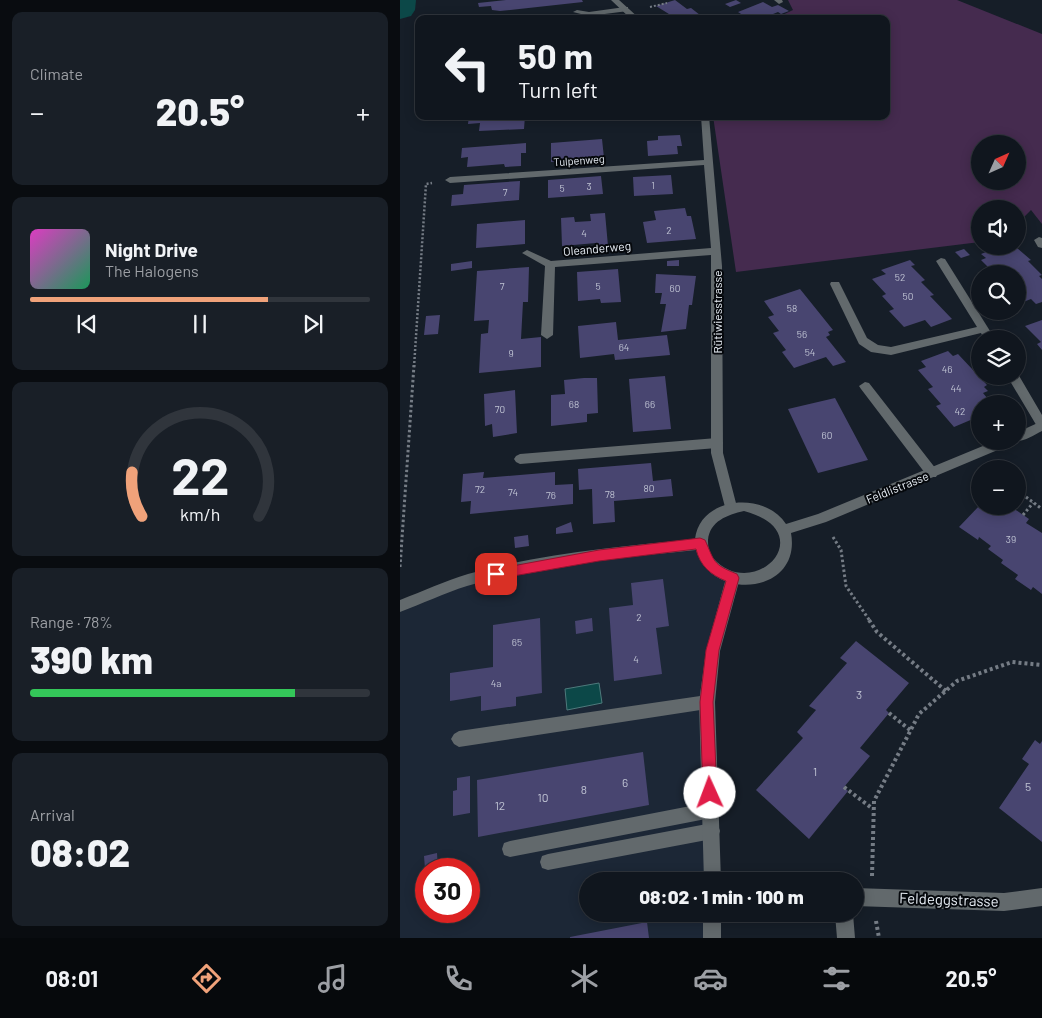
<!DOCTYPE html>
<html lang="en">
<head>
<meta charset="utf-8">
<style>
	:root { --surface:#10161e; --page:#191f27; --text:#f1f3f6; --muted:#9c9fa4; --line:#30353c; --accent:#f0a27a }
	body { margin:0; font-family:Barlow,sans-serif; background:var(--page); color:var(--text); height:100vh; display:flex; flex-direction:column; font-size:19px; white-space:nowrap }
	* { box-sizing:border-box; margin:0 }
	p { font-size:16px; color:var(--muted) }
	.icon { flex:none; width:28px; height:28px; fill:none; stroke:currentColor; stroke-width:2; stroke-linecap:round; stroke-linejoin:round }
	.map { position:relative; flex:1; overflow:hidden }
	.details { display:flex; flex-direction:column; gap:12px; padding:12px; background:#090c10; width:400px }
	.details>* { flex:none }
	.top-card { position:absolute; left:15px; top:15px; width:475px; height:105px; border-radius:10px; box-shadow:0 2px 12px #0003,0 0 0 1px var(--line); background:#10161e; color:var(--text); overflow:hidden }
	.needle { width:32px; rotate:45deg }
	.tools { position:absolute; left:571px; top:135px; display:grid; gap:10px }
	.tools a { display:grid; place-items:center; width:55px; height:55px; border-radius:50%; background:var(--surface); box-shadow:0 2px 12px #0003,0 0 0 1px var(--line); font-size:25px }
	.speed { position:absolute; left:15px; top:858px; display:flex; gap:10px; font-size:25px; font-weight:700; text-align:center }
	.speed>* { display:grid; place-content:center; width:65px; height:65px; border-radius:50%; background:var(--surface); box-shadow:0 2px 12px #0003,0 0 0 1px var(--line); line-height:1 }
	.speed .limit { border:8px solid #d22; background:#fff; color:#111 }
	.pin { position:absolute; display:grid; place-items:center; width:42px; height:42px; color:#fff; margin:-21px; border-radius:10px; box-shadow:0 2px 8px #0006 }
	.me { position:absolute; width:55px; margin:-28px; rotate:358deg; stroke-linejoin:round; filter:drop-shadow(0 0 4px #0008) }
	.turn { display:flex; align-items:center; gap:18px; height:105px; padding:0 20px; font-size:22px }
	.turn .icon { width:65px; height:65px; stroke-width:2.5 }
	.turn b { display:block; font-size:35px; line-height:42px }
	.big { font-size:38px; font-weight:800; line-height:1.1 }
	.details .widget { flex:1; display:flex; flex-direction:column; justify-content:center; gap:8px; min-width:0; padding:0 18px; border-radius:10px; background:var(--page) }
	.details .dial { align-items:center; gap:0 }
	.dial svg { height:130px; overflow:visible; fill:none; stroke:var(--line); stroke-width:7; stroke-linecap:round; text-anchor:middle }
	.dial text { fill:var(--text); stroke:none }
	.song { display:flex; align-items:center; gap:15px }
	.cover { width:60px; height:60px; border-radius:8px; background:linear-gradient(135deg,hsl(310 70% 55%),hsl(150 70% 35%)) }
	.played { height:5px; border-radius:2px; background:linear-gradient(90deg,var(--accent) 70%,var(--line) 70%) }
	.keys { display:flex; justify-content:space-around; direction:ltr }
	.heat { display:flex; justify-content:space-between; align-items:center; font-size:28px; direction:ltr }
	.charge { height:8px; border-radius:4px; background:linear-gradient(90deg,#34c759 78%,var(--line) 0) }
	.trip { position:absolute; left:179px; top:872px; width:285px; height:50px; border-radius:25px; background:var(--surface); box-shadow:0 2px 12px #0003,0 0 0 1px var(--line); font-weight:800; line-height:50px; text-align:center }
	.menu { display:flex; height:80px; justify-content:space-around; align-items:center; background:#06090c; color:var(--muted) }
	.menu .icon { width:35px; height:35px }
	.menu .active { color:var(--accent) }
	.menu b { font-size:22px; color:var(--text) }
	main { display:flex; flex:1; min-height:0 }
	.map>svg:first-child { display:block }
	.built { fill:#1c2736; fill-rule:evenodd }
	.green { fill:#452b4f; fill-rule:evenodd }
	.water { fill:#0c4848; stroke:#4e7a7c }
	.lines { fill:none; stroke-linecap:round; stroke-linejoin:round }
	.river { fill:#0c4848; fill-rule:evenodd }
	.building { fill:#484570 }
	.path-far3 { stroke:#757c85; stroke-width:2; stroke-dasharray:2 2; stroke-linecap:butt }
	.path-far2 { stroke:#757c85; stroke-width:2.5; stroke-dasharray:2 2; stroke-linecap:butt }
	.path-far1 { stroke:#757c85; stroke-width:3; stroke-dasharray:2.5 2.5; stroke-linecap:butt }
	.path { stroke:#757c85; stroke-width:4; stroke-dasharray:3 3; stroke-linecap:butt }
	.service { fill:#62696c; fill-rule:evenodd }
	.minor { fill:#62696c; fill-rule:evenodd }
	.tertiary { fill:#62696c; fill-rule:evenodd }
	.route { fill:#e11d48; stroke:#92132f }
	.labels { text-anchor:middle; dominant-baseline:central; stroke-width:4; stroke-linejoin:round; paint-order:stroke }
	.number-label { font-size:10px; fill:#bfc3d3 }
	.far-street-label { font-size:11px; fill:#e7edf4; stroke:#05080c }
	.street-label { font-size:12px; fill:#e7edf4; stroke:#05080c }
	.near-number-label { font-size:12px; fill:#bfc3d3 }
	.near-street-label { font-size:15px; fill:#e7edf4; stroke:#05080c }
</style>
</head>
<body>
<main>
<section class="details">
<div class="widget"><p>Climate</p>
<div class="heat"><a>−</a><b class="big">20.5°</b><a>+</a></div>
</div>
<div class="widget">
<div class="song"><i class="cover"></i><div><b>Night Drive</b><p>The Halogens</p></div></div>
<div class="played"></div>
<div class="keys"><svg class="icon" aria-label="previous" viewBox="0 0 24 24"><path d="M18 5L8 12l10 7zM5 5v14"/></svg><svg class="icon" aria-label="pause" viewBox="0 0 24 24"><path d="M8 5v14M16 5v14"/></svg><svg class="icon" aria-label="next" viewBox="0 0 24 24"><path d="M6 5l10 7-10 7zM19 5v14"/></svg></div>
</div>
<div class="widget dial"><svg viewBox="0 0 100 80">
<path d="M14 69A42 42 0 1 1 86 69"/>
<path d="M14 69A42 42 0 0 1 8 42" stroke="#f0a27a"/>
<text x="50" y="56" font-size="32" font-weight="700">22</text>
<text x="50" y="72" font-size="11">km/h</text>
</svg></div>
<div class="widget"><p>Range · 78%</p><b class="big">390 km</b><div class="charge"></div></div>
<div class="widget"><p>Arrival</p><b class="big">08:02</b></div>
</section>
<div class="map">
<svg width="642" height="938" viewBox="0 0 642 938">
	<rect width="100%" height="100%" fill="#161e28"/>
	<path class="built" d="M300,544L303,555L333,578L313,651L312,881H188V914H312V938H0V606L126,567ZM26,869H69V911H26Z"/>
	<path class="green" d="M388,0H557L642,34V224L631,210L618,223V209H580V242L336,272L313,116H486V19H374L393,10ZM580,144H618V181H580Z"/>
	<path class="water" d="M199,683L202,703L167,710L165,689Z"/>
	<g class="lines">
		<path class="river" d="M0,0H16L15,10L11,16L0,19Z"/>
	</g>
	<path class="building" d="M106,0H182L183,2L100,11L92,10L91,6L79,7L78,3Z
		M275,0L287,9L291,8L300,15L286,19H277L256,6Z
		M336,0L341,3L330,7L325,4Z
		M363,2L372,7L378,5L389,11L381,14L378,12L361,19H349L338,12Z
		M69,116H125L124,129L79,131L80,123L68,124Z
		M235,116H286V117L259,121L240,119Z
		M280,135L282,146H277L278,154L248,156L247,141L258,140V136Z
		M202,139L204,158L151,162V143Z
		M126,143V153H121V166L105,167L104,164L67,167L68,157L61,158L62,148Z
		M271,175L273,194L234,196L233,177Z
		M201,176L203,194L148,198V180Z
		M120,181L119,200L51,206L52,195L63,194L64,185Z
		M285,208L287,216H291L296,239L247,243L243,222L256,220L254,211Z
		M205,213L208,246L196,247V243L162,246L161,218L174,217L175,222L191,221L190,214Z
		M125,220V244L76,248L77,224Z
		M596,248L601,253L617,248L631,260L628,261L642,275L639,276L642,279V302L636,304L631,299L618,304V274H595L581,260L586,258L581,254Z
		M564,249L570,255L561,258L555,252Z
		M279,260V266H267V261Z
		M510,260L515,265L511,266L525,280L521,282L534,295L530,296L552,319L531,327L525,320L504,327L489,311L494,309L482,296L486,294L472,279L486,274L481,270Z
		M72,261V268L51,271V264Z
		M129,267L128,302H123L121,339L141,337V367L79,373L81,334L88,333L89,320L74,321L77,271Z
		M218,269L221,302L201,303L200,299L178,301L177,272Z
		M256,274L296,276L292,305H289L286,329L261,332L266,304H260L262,293H255Z
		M400,289L433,330L428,332L430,335L426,337L446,362L433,366L426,357L394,368L382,352L386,350L373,333L379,331L368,317L374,315L364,301Z
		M40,315L38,334L24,335L26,316Z
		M642,320V350L637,344L641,342L625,326Z
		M216,322L218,340L267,335L270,355L215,360L214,354L180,358L178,326Z
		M548,351L553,356L558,354L587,385L584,387L588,391L583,393L592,404H580V416L554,427L536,406L541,404L528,389L533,387L518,370L526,367L521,361Z
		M265,376L271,429L233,432L229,379Z
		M184,378H197L198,413L187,414V422L151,426V395L165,394L164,380Z
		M115,390L117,433L93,437L92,424L85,426L84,394Z
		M435,398L468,460L418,473L388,409Z
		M251,463L253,481L271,479L273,496L214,501L215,522L193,524L192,489L179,490L178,469Z
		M84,472L83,478L155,472V485L173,484V504L70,514L71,501L61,502L63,474Z
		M580,505V506H610L629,519L626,523L642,533V594L633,587L631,590L615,579L618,575L601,563L603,560L588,549L591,546L579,537L578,540L559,527Z
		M171,522L173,532L156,534V528Z
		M128,535L129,546L115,548L114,537Z
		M263,579L269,626L256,628L262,674L214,681L209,608L233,605L231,583Z
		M140,618L142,693L116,697V706L81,711V696L50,701V673L93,667V625Z
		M192,618L193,631L176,634L175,621Z
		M456,641L509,683L486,710L489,713L460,748L470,756L444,787L448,791L409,839L356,790L403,738L397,732L416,710L409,706L447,663L440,658Z
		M635,740L640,744L642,741V842L599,808L629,764L622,759Z
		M243,752L249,805L78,837L77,780Z
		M70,776V813L53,816V791L57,790V778Z
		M37,853L38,869H25L24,856Z
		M247,922L249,938H170V937Z"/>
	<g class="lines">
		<path class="path-far3" d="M250,7L267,3"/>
		<path class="path-far2" d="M14,367L26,184L32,183"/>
		<path class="path-far1" d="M618,491L642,509
			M623,515L633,503
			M433,537L441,550L446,586L470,621
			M0,567L14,365"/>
		<path class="path" d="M469,620L477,632L546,691
			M489,713L510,730
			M444,787L473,809
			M472,876L474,801L519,714L557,681L612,662L642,665
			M476,921L479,938"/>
		<path class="service" d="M225,7H228V11L189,16L173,12L177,10L189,12Z
			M639,237L642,238V248L638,247L634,240Z
			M541,258L545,259L595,339H584L581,333L491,355L471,352L459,344L430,284L431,282H439L467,338L478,345L491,347L577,327L536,261Z
			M618,374L642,415V430L638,428L607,376H618Z
			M465,382L469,383L536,469L538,473L536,477H528L461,389L459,386Z
			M317,438L321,440L323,443L321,446L317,448L120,464L116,462L114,459L116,456L120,454Z
			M307,695L312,697L315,702L312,707L307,709L59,747L54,744L51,739L54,734L59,731Z
			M311,802L317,804L319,810L317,816L311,818L110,857L104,855L102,849L104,843L110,841Z
			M312,823L318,825L320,831L318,837L312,839L148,870L142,868L140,862L142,856L148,854Z
			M435,914H453L455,938H437Z"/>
		<path class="minor" d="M211,0H219L240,19H231Z
			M374,0H382L383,2L379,4Z
			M301,116H309L322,266L323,453L337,507L336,511L331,512L326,511L325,507L311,453V255L155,267L153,335L147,339L141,335L145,266L122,253L127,250L151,261L311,248L304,165L50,183L45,180L50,177L304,160Z
			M333,572L338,574L340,578L320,651L315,702L321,881H304L299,702L306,651L326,578L328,574Z
			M455,888L604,893L642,888V906L604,911L455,906Z
			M303,914H321V938H303Z"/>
		<path class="tertiary" d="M642,421V431C634,435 625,441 617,441L618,432Z
			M595,441H614L612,444L426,522L391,533C402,594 312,603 296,550C219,558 141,564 67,586C44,593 22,604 0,612V600C23,591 45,581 68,574C142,553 219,547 295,539C300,496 365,491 386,524L418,514ZM344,511C423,532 354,604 313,558C309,553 308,547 308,540C310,521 327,515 344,511Z"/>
	</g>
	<path class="route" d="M300,538L305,540C315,562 312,564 337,574L339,578L319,650L313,702L317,793L315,798L310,800L305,798L303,793L300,702L306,650L326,581C311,575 300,566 296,549L199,561L96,579L92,578L90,574L92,570L96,569L199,550Z"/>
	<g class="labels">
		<g class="number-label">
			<text x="253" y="185">1</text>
			<text x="189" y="186">3</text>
			<text x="162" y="188">5</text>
			<text x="105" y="192">7</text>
			<text x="269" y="230">2</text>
			<text x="184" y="233">4</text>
			<text x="500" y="277">52</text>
			<text x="102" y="286">7</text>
			<text x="198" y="286">5</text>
			<text x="275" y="288">60</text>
			<text x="508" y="296">50</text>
			<text x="392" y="308">58</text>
			<text x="402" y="334">56</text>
			<text x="224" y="347">64</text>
			<text x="410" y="352">54</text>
			<text x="111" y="353">9</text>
			<text x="547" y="369">46</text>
			<text x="556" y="388">44</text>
			<text x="174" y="404">68</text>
			<text x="250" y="404">66</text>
			<text x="100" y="409">70</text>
			<text x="560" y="411">42</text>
			<text x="427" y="435">60</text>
			<text x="249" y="488">80</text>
			<text x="80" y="489">72</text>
			<text x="113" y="492">74</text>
			<text x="210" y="494">78</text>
			<text x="151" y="495">76</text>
			<text x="611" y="539">39</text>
			<text x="239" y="617">2</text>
			<text x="117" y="642">65</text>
			<text x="236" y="659">4</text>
			<text x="96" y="683">4a</text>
		</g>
		<g class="far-street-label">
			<text transform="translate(179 160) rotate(-4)">Tulpenweg</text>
		</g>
		<g class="street-label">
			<text transform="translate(197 248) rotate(-5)">Oleanderweg</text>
			<text transform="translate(317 312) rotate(-90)">Rütiwiesstrasse</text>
			<text transform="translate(497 487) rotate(-22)">Feldlistrasse</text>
		</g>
		<g class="near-number-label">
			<text x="459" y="694">3</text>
			<text x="415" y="771">1</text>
			<text x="225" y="782">6</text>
			<text x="628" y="786">5</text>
			<text x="184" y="789">8</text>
			<text x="143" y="797">10</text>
			<text x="100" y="805">12</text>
		</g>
		<g class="near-street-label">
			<text transform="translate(549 899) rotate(2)">Feldeggstrasse</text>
		</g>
	</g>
</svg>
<div class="tools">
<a><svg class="needle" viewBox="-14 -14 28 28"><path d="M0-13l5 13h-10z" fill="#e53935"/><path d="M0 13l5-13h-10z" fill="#9c9fa4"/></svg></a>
<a><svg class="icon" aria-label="sound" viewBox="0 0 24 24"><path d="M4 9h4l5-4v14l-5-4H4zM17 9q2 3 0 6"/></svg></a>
<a><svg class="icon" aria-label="search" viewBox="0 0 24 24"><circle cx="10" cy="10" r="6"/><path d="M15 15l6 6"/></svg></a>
<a><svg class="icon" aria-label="layers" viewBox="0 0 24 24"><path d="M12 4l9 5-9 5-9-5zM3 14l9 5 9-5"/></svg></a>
<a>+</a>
<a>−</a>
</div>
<div class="speed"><div class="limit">30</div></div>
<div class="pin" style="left:96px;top:574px;background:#d93025"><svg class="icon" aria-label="arrive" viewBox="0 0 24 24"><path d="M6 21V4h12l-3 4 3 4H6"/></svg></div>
<svg class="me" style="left:310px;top:793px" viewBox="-20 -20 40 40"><circle r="19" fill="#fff"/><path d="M0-13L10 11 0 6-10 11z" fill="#e11d48"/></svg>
<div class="trip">08:02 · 1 min · 100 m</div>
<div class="top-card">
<div class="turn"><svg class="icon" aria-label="left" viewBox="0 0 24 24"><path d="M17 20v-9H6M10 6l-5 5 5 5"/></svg><div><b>50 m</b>Turn left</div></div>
</div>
</div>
</main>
<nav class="menu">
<b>08:01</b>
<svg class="icon active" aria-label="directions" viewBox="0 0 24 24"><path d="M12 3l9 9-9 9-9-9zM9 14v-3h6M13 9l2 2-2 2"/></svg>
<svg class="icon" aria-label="music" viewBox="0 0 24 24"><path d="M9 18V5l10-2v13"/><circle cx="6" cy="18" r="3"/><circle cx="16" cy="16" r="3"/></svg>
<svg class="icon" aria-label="phone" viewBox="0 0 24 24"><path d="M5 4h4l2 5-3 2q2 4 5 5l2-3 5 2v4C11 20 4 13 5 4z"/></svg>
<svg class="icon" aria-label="climate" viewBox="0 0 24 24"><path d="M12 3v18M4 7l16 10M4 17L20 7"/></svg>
<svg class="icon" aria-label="car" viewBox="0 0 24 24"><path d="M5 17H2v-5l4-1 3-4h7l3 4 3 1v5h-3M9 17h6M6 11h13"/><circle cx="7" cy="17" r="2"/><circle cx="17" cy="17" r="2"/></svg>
<svg class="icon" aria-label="filters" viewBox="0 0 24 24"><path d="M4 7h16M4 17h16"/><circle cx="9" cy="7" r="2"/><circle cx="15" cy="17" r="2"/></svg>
<b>20.5°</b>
</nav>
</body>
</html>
